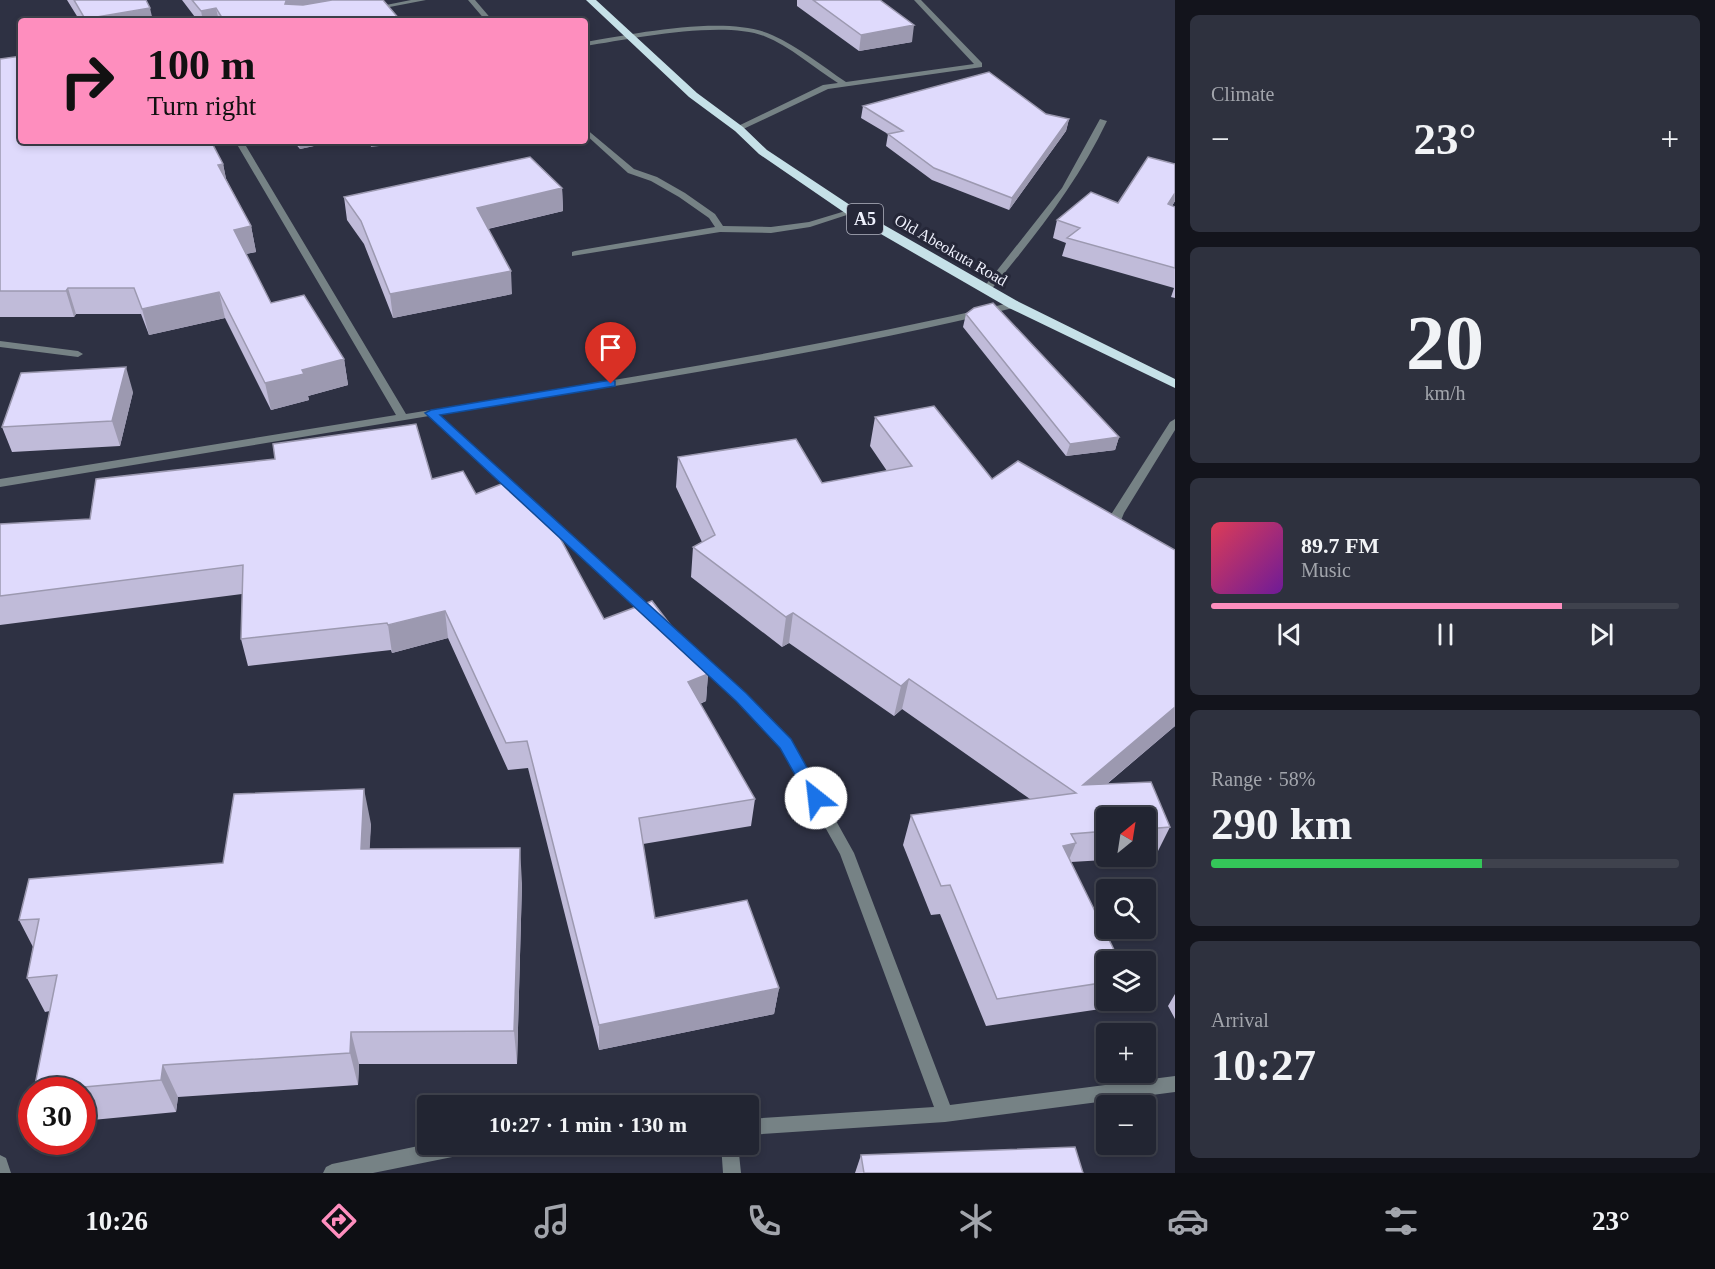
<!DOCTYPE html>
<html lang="en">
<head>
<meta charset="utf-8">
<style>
	:root { --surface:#222532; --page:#2e313e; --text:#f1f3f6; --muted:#a2a5ac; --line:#3f424d; --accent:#fe8ebe }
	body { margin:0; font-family:Georgia,serif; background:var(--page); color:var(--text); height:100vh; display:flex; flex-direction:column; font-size:22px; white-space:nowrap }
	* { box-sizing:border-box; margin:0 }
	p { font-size:20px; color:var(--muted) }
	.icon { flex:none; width:33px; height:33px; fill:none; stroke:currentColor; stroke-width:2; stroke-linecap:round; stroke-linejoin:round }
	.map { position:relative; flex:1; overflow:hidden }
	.sheet { display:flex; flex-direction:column; gap:15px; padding:15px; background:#13141c; width:540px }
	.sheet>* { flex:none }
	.top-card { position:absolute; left:18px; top:18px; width:570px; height:126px; border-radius:6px; box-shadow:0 3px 9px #0003,0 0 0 2px var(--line); background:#fe8ebe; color:#111; overflow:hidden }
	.needle { width:39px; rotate:30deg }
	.tools { position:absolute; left:1096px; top:807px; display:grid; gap:12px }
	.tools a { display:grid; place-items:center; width:60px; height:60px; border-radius:6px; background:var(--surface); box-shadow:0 3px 9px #0003,0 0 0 2px var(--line); font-size:30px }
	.speed { position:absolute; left:18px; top:1077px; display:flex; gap:12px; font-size:30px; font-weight:700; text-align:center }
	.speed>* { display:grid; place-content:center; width:78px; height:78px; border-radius:50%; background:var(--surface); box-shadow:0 3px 9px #0003,0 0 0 2px var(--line); line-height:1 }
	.speed .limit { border:9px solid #d22; background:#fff; color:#111 }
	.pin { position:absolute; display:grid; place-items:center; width:51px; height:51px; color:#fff; margin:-62px -26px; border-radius:50% 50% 50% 0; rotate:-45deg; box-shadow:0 0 6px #0007 }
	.pin .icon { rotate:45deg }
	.me { position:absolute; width:66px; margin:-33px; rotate:331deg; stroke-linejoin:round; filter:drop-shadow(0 0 4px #0008) }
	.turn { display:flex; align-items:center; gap:21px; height:126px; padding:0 30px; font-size:27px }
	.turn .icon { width:78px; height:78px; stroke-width:2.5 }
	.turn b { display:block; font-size:42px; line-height:51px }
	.big { font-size:45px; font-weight:700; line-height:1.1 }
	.sheet .widget { flex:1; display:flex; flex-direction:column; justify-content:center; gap:9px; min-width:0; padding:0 21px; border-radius:9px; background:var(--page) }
	.sheet .dial { align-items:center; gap:0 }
	.dial b { font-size:78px; line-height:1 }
	.song { display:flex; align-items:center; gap:18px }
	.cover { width:72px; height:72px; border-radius:9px; background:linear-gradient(135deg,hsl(350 70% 55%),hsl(280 70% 35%)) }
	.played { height:6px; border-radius:3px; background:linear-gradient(90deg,var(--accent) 75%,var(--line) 75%) }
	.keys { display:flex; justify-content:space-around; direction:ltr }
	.heat { display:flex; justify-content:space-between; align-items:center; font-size:33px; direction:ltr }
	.charge { height:9px; border-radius:4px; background:linear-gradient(90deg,#34c759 58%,var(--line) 0) }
	.trip { position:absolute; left:417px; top:1095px; width:342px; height:60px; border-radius:6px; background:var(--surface); box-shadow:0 3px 9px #0003,0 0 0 2px var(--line); font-weight:700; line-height:60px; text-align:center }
	.tab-bar { display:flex; height:96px; justify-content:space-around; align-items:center; background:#0e0f14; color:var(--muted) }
	.tab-bar .icon { width:42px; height:42px }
	.tab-bar .active { color:var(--accent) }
	.tab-bar b { font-size:27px; color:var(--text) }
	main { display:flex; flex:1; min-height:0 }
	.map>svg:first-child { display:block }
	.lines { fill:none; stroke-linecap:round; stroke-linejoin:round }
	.service { fill:#768285; fill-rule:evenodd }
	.minor { fill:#768285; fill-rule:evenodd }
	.trunk { fill:#c6e1e8; fill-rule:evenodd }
	.wall { fill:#c0bbd9; fill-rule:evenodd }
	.shaded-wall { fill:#9c99b0 }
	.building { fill:#dfdafc; stroke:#9c99b0; stroke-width:1.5 }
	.route { fill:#1a73e8; stroke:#114b97; stroke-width:1.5 }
	.labels { text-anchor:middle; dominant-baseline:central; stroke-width:6; stroke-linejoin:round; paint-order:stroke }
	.far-street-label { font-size:16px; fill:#eef0fc; stroke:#252738 }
	.shield { fill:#252738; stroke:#b2b4c1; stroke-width:1.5 }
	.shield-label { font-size:18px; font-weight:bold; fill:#eef0fc }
</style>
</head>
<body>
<main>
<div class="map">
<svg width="1175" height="1173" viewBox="0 0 1175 1173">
	<rect width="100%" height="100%" fill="#2e3143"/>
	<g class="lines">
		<path class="service" d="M468,0H475L493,21H486Z
			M914,0H921L982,63V67L828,89L739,131L735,129L736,127L823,85L838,83C814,68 790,46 764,36C721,20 631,39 585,46V42C633,34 728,14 772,35C799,47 822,66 846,82L974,64Z
			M1100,119L1107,121C1077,184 1034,237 990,291H984V287L1062,188Z
			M585,128L634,169L657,177L685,193L715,214L723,226L771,227L809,222L852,209L856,212L810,227L771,233L720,232L572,256V252L575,251L715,227L709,218L679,197L651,181L628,173L585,134Z
			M1175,419V430L1124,513L1118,528L1121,532L1119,535H1111L1106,528L1112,513L1170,422Z"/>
		<path class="minor" d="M411,0H426L374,10L371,8Z
			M235,141H243L406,414C609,381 813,349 1014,302L1019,305L1017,307C827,354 632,383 439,415L657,612L659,615L657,618H649L429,416L0,487V479L396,415Z
			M0,341L78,351L83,354L78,357L0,347Z
			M677,633L681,634L746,694L791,740L854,853L950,1105L1175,1076V1092L945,1122L748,1135V1119L934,1107L840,854L781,748L736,700L673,640L671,637L673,634Z
			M428,1144H489L487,1150L373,1173H323L326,1167L332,1164Z
			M721,1144H738L741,1173H723Z
			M0,1155L6,1158L11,1173H0Z"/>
		<path class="trunk" d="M586,0H596L697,93L743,127L767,150L856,209L1019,302L1175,379V388L1009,308L848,215L759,154L735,131L689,97Z"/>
	</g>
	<path class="wall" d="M67,0H146L153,21H80Z
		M182,0H383L401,21H198Z
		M797,0H880L912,42L859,51L797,6Z
		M0,59L21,141L223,164L226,179L251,226L256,252L246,254L271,303L344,359L348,385L308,396L309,400L271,410L225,318L149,335L141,314H76L74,317H0Z
		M863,106L1046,114L1069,119L1066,131L1009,210L932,180L886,146L888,134L861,118Z
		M293,141H337L300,149Z
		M1175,164V201L1172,206L1175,207V298L1171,297L1174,288L1062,256L1066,243L1053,238L1057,220L1118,203Z
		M562,188L563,211L488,229L512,294L393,318L364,244L347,220L344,197Z
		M966,314L1119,437L1115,450L1066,456L963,327Z
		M133,392L120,446L12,452L2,427Z
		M875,417L992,479L1175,550V726L1107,784L1170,827L1155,857L1071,862L1107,962V1000H1117L1114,1007L986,1026L940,914L931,915L903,845L911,815L1030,799L902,709L894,716L789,643L782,647L691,577L693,547L702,542L676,487L678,457L822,483L887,471L870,446ZM1107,818H1146V856H1107Z
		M432,479L476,494L604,619L708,674L706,701L700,704L755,799L751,826L643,844L655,918L779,988L774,1014L599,1050L528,768L508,770L448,638L392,653L391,650L248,666L241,639L242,594L0,625V524L90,519Z
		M371,824L369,849L522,883L517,1064H359L358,1085L178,1097L176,1112L82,1121V1090H34L50,1011L45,1012L27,978L33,947L19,920L223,863Z
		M1175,994V1019L1168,1006Z
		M861,1155L1083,1173H855Z"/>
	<path class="shaded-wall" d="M289,0H373L289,19L285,4L286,1Z
		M150,8L153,21H86L85,19Z
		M216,8L219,21H203L201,11Z
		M914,25L912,42L859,51L861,35Z
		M1069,119L1066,131L1009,210L1012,198Z
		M298,141H337L300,149Z
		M370,141H419L371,147Z
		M223,164L228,188L218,165Z
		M562,188L563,211L478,231L477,208Z
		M1175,193V201L1163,221L1168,204Z
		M251,226L256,252L239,255L234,230Z
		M511,271L512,294L393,318L390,294Z
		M68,288L76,314L74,317L66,291Z
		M219,292L225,318L149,335L142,309Z
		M344,359L348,385L308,396L309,400L271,410L265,383L302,370Z
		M126,367L133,392L120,446L112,421Z
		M1119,437L1115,450L1066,456L1070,444Z
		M445,611L448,638L392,653L388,625Z
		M793,613L789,643L782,647L786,617Z
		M708,674L706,701L685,709L688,682Z
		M909,679L902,709L894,716L901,686Z
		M1175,707V726L1071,814L1083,785Z
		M364,789L371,824L368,884L361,849Z
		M1076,843L1064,872L1063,846Z
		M520,848L522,883L517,1064L514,1031Z
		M779,988L774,1014L599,1050V1025Z
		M351,1032L359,1064L358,1085L350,1053Z
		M163,1065L178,1097L176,1112L161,1080Z"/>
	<path class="building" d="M74,0H146L150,8L85,19Z
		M192,0H289L286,1L285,4L303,5L332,0H383L401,21H224L216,8L201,11Z
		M813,0H880L914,25L861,35Z
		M21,56V141H211L223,164L218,165L251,226L234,230L271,303L304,295L344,359L302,370L304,374L265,383L219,292L142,309L134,288H68L66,291H0V59Z
		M989,72L1046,114L1069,119L1012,198L934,168L888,134L903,131L863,106Z
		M530,157L562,188L477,208L511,271L390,294L361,221L344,197Z
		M1148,157L1175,164V193L1168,204L1175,207V268L1067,238L1080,228L1057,220L1091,192L1118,203Z
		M993,303L1119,437L1070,444L966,314L974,308Z
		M126,367L112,421L2,427L21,373Z
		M934,406L992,479L1018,461L1175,550V707L1083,785L1151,782L1170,827L1146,829V818H1107V831L1071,834L1076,843L1063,846L1120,962H1107V982L997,999L950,885L941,886L911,815L1076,793L909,679L901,686L793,613L786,617L693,547L715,535L678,457L796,439L822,483L912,466L875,417Z
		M416,424L432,479L463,471L476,494L509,481L559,536L604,619L652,601L708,674L688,682L755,799L639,818L655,918L747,900L779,988L599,1025L527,741L506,743L445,611L388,625L387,623L241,639L243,565L0,596V524L90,519L96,479L275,459L273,444Z
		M364,789L361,849L520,848L514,1031L351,1032L350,1053L163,1065L161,1080L51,1090H34L57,975L27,978L39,919L19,920L29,879L223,863L234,794Z
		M1075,1147L1083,1173H864L861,1155Z"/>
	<path class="route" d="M611,380L615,381V386L440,415L746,693L791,739L824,798L822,803H811L780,748L736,701L425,413L431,410Z"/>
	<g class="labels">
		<g class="far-street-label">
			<text transform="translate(951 250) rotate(30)">Old Abeokuta Road</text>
		</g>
		<rect class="shield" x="847" y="204" width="36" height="30" rx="4.5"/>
		<g class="shield-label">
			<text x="865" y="219">A5</text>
		</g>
	</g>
</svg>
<div class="tools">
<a><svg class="needle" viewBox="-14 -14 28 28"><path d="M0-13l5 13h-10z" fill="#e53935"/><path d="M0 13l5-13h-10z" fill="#a2a5ac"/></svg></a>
<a><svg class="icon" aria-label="search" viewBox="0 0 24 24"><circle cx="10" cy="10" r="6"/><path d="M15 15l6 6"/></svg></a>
<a><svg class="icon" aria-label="layers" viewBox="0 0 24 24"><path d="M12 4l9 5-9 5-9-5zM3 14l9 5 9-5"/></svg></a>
<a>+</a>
<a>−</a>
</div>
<div class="speed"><div class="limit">30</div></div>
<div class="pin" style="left:611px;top:384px;background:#d93025"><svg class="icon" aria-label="arrive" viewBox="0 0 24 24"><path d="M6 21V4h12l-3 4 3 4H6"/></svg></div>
<svg class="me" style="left:816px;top:798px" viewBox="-20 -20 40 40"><circle r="19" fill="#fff"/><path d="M0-13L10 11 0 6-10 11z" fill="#1a73e8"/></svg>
<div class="trip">10:27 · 1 min · 130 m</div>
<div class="top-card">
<div class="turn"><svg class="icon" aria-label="right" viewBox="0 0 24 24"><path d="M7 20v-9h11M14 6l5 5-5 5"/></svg><div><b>100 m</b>Turn right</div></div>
</div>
</div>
<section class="sheet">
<div class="widget"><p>Climate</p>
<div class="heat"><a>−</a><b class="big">23°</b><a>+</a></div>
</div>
<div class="widget dial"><b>20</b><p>km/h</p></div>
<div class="widget">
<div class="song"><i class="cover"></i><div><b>89.7 FM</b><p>Music</p></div></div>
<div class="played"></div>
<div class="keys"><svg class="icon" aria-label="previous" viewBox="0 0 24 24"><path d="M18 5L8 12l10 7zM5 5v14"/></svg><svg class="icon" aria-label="pause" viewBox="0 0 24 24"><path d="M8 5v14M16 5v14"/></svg><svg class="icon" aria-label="next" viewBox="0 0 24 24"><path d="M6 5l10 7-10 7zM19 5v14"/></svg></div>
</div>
<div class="widget"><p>Range · 58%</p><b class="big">290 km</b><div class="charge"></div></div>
<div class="widget"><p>Arrival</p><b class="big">10:27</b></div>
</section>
</main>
<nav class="tab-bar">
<b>10:26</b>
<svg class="icon active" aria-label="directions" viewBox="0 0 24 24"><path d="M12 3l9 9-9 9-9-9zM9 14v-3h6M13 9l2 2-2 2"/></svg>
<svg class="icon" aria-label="music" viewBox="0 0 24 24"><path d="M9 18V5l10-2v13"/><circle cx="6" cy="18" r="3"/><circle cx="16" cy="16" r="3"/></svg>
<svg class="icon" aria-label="phone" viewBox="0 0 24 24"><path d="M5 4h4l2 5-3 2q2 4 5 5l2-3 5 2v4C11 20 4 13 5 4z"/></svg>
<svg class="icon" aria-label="climate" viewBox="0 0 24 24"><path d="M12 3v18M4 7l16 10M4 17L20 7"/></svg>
<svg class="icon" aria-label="car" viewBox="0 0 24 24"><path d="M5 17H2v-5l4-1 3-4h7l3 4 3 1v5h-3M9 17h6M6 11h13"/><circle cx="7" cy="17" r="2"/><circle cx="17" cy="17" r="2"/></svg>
<svg class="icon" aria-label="filters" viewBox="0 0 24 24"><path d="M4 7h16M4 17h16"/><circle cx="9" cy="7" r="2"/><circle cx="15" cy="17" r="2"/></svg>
<b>23°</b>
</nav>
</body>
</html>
